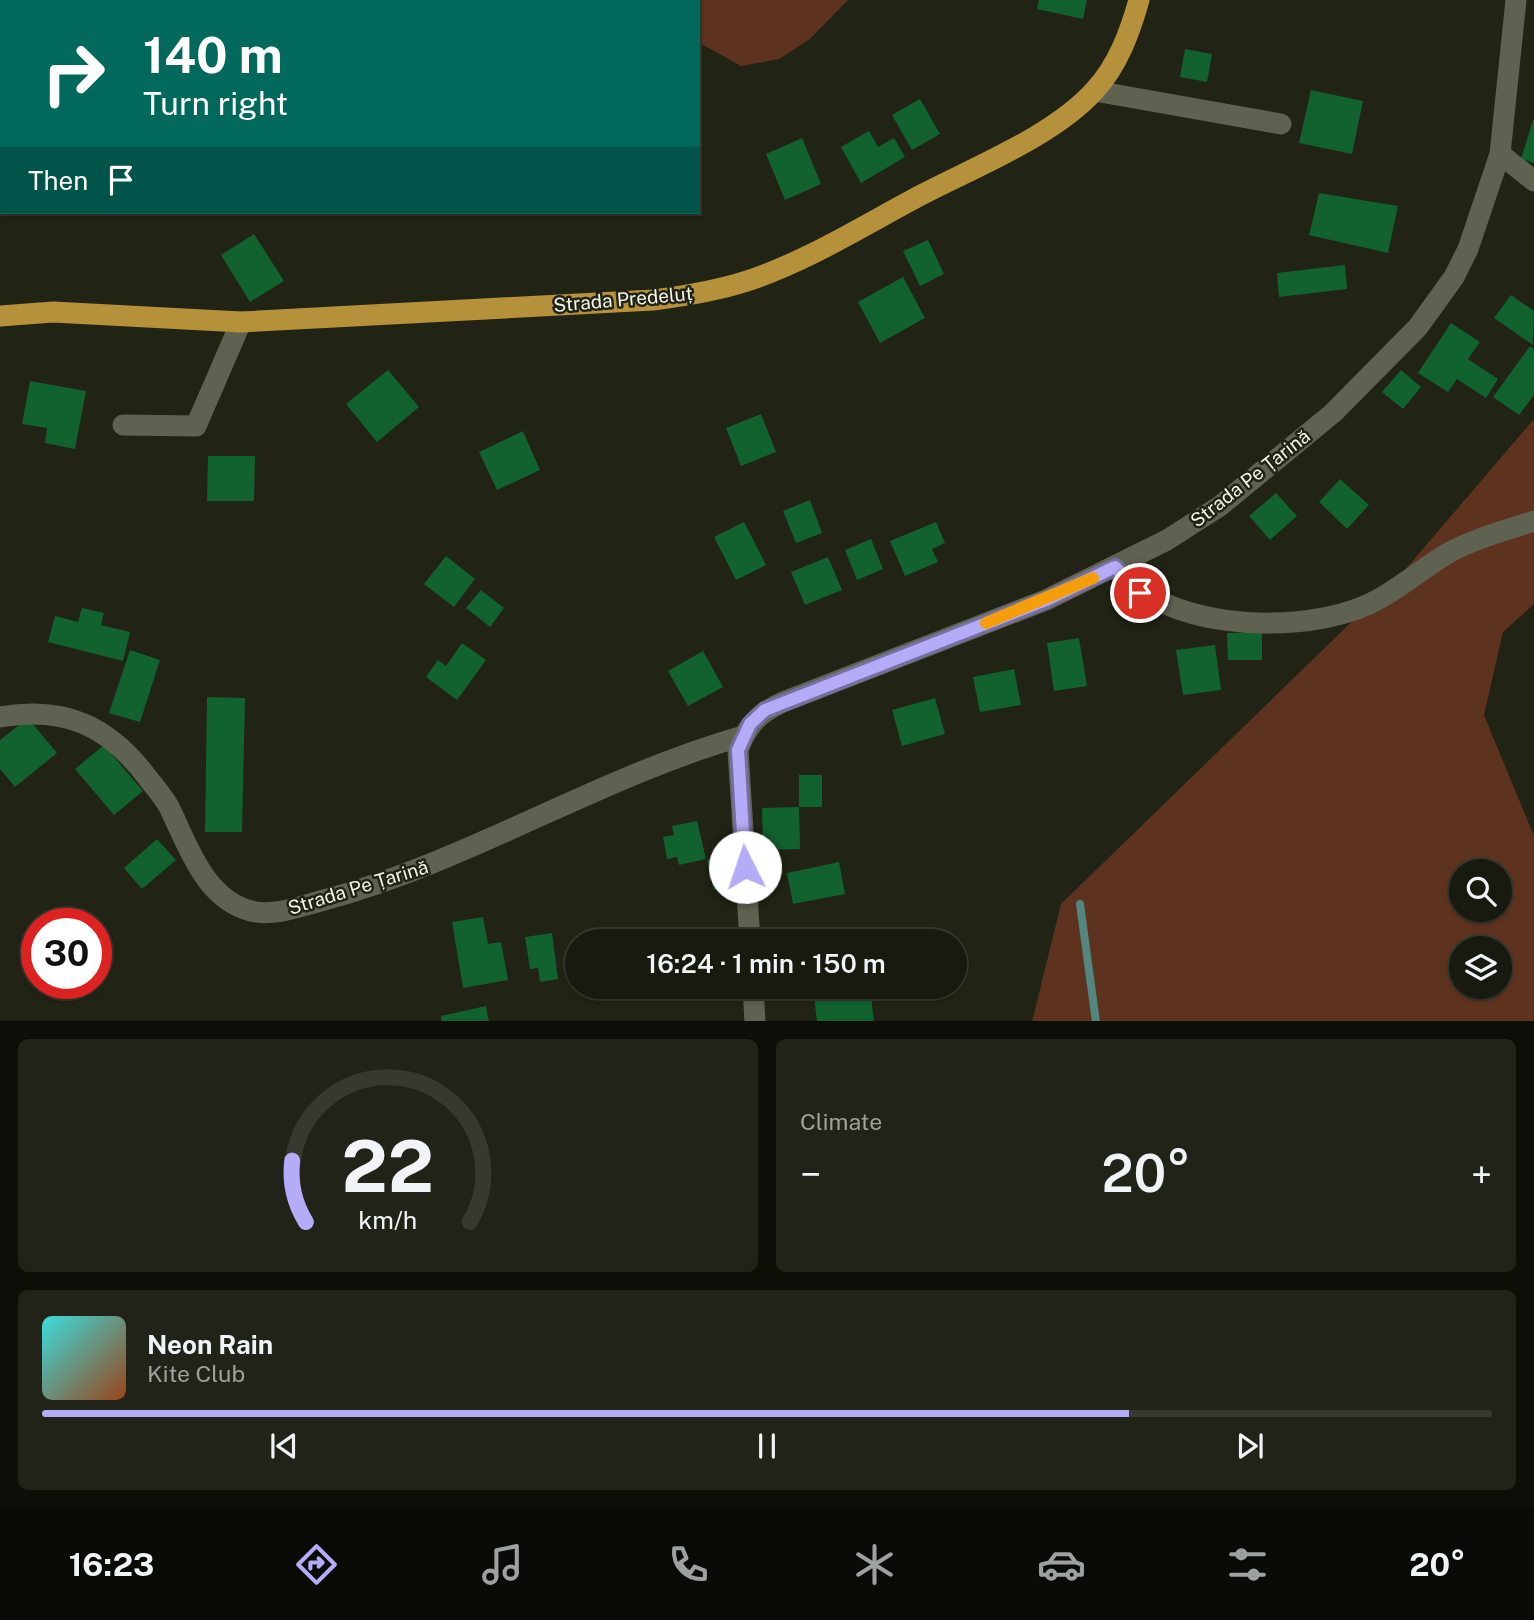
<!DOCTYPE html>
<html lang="en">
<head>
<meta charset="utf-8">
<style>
	:root { --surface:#191a0f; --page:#222318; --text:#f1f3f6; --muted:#9fa19e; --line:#37382f; --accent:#b5acf8 }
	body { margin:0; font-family:"Public Sans",sans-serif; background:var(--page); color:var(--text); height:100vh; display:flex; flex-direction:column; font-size:26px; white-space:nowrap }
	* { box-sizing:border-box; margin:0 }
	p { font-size:23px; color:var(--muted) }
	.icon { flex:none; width:38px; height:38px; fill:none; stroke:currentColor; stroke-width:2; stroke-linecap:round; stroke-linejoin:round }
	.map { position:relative; height:1021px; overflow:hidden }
	.sheet { display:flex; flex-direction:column; gap:18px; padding:18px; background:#0e0e08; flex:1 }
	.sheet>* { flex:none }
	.banner { position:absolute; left:0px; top:0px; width:700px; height:214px; box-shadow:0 2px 5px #0004,0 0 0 2px var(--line); background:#00695c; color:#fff; overflow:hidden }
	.controls { position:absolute; left:1449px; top:859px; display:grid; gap:14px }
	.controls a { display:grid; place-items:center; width:63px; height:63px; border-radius:50%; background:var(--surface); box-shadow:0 2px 5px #0004,0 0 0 2px var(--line); font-size:35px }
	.speed { position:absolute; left:21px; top:908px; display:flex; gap:14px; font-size:35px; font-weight:700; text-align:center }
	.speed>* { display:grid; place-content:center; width:91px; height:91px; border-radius:50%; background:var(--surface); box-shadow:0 2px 5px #0004,0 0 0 2px var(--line); line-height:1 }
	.speed .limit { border:10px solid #d22; background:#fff; color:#111 }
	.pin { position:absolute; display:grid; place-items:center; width:60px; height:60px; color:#fff; margin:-30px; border:4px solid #fff; border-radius:50%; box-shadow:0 2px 7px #0007 }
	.me { position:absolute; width:77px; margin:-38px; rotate:356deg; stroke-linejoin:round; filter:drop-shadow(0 0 5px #0008) }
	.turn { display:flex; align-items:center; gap:24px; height:147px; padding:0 28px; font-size:32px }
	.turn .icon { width:91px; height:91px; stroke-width:2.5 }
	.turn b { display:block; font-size:49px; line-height:60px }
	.then { display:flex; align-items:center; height:66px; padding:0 28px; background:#0003; gap:14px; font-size:26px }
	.big { font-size:52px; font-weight:600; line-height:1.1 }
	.sheet .widget { flex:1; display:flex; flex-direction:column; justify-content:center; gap:10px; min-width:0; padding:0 24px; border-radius:10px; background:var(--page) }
	.sheet .dial { align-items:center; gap:0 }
	.dial svg { height:182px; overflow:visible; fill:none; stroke:var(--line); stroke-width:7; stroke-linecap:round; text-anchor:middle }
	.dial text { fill:var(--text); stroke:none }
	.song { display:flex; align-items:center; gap:21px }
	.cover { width:84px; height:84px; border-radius:10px; background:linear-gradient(135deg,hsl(180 70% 55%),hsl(20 70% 35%)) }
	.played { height:7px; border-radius:4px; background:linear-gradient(90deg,var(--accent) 75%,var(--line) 75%) }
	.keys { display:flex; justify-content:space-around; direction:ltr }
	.heat { display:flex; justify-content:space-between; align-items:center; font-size:38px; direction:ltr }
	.sheet .tiles { flex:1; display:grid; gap:18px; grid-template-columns:1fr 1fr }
	.widget:last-child { grid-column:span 2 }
	.trip { position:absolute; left:565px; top:929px; width:402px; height:70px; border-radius:35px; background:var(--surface); box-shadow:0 2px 5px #0004,0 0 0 2px var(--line); font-weight:600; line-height:70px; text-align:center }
	.tab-bar { display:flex; height:112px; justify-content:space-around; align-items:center; background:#0a0a06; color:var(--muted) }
	.tab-bar .icon { width:49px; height:49px }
	.tab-bar .current { color:var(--accent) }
	.tab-bar b { font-size:32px; color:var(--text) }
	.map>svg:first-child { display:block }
	.green { fill:#5d331f; fill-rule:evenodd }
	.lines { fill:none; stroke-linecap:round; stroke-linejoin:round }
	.stream { stroke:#53867e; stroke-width:8 }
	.building { fill:#11622e }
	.minor { stroke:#5f6251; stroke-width:21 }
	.major { stroke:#b6913b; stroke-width:21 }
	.route-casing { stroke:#7670a1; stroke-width:18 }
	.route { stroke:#b5acf8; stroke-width:12 }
	.slow { stroke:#f59e0b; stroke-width:12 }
	.labels { text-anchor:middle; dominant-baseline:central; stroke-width:5; stroke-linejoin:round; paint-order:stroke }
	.street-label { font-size:19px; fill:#f3f5eb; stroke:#212314 }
</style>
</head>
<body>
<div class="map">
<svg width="1534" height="1022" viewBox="0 0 1534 1022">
	<rect width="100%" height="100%" fill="#212314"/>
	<path class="green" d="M665,0H848L810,39L779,59L741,66L698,42V2Z
		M1534,419V604L1503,632L1484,715L1534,836V1021L1032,1022L1061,904L1404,571ZM1461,872H1500V910H1461ZM1461,948H1500V987H1461Z"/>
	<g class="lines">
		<path class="stream" d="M1080,904L1096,1022"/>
	</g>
	<path class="building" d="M1039,0H1087L1083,19L1037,9Z
		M1185,49L1212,54L1207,82L1180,77Z
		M1311,90L1363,101L1352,154L1299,143Z
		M920,99L940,134L912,150L892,115Z
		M1533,120H1534V163L1521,159Z
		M869,131L878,147L894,138L905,157L861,183L841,147Z
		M802,138L821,184L785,200L766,154Z
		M1319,193L1398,206L1388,253L1309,235Z
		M254,234L284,281L250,302L221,255Z
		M928,240L944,274L920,286L903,251Z
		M1345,265L1347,289L1279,297L1277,273Z
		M903,277L925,318L880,343L858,302Z
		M1511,295L1534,311L1533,345L1494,318Z
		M1451,323L1480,342L1468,359L1498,379L1486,398L1457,379L1448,392L1418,373Z
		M1530,346L1534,349V395L1519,415L1493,397Z
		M388,370L419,407L377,442L346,404Z
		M1401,370L1421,387L1403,409L1382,392Z
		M30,381L86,391L75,449L45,443L47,428L22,424Z
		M761,414L776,452L741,466L726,428Z
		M523,431L540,470L497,490L479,452Z
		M208,456H255L254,501H207Z
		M1340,479L1369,505L1347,529L1319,502Z
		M1276,493L1297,516L1270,540L1249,516Z
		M810,500L822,533L796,543L783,511Z
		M744,522L766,565L736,580L714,537Z
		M936,522L945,543L932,549L938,562L905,576L890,541Z
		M871,539L883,569L857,580L845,550Z
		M446,556L475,579L454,607L424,584Z
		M828,557L842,590L805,605L791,572Z
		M481,590L504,608L490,627L466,608Z
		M82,608L104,613L101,625L130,632L123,661L48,642L55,616L78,622Z
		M1262,632V660H1228L1227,633Z
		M1079,638L1087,686L1054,691L1047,643Z
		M462,643L486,660L457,700L426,677L438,660L446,666Z
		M1215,645L1221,690L1183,695L1176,650Z
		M130,650L160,660L140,722L109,713Z
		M703,651L723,687L688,706L668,671Z
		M1014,669L1021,705L980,712L973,677Z
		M207,697L245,698L242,832H205Z
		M935,698L945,734L902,746L892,710Z
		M28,718L57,753L15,787L0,769V740Z
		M104,745L143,791L114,815L75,769Z
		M799,775H822V807H799Z
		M799,807L800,849L763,850L762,808Z
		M697,821L706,859L679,865L677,857L667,859L663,837L674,835L672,826Z
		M157,839L176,860L142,889L124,868Z
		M736,854L741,874L729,876L731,887L714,890L707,860Z
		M839,862L845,894L793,904L787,873Z
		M483,917L488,944L501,942L508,980L463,988L452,922Z
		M552,933L558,979L540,982L538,968L530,969L525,937Z
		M813,987H870L874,1022H817Z
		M486,1006L489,1022H442L441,1016Z"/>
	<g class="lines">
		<path class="minor" d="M1095,91L1281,124
			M1500,154L1534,181
			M123,425L196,426L241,322
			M1115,567C1163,628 1285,634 1354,610C1389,598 1414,574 1445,555C1472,539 1504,531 1534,521
			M0,717C64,706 108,725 147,777C154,786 163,796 169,807C188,845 204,899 251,911C275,917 301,906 324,900C470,861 598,777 743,736
			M750,942L738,750C747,725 759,713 783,702L1046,600L1167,540L1220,506L1333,413L1418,327L1454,277L1468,249L1500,154L1516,0
			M753,987L755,1022"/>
		<path class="major" d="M0,316L53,312L241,322L653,300C685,296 716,291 747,281C808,261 866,224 923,194C977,166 1055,135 1095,90C1118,65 1130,32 1139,0"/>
	</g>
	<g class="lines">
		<g class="route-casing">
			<path id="route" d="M745,867L738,750L750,724L765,710L1046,600L1115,567L1140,593"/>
		</g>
		<use href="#route" class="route"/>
		<path class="slow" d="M986,623L1093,578"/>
	</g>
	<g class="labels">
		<g class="street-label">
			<text transform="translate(623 299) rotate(-5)">Strada Predeluț</text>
			<text transform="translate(1250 478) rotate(-38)">Strada Pe Țarină</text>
			<text transform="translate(358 887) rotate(-17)">Strada Pe Țarină</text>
		</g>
	</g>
</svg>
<div class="controls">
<a><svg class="icon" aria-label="search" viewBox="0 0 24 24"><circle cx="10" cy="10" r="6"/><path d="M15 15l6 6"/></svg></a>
<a><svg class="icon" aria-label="layers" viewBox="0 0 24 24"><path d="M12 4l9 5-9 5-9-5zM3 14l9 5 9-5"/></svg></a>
</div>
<div class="speed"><div class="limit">30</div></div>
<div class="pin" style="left:1140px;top:593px;background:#d93025"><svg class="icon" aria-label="arrive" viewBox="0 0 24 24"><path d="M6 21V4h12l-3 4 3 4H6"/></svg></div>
<svg class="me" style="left:745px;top:867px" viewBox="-20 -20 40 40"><circle r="19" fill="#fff"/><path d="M0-13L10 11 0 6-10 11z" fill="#b5acf8"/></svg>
<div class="trip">16:24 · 1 min · 150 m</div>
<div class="banner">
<div class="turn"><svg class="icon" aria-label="right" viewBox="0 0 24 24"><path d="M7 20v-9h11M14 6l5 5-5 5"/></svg><div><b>140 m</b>Turn right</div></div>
<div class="then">Then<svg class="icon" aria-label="arrive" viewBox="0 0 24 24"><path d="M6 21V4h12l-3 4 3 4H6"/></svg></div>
</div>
</div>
<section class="sheet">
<div class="tiles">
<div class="widget dial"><svg viewBox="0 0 100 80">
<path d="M14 69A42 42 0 1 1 86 69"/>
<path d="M14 69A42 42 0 0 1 8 42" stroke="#b5acf8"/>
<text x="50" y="56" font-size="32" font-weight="700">22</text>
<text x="50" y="72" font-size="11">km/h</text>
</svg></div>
<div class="widget"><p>Climate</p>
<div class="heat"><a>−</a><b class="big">20°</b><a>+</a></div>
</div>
<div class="widget">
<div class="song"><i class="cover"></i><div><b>Neon Rain</b><p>Kite Club</p></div></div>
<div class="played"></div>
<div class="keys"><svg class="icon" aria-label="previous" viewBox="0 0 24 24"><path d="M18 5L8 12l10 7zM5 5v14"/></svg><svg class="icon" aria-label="pause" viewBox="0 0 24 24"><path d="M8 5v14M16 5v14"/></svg><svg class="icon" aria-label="next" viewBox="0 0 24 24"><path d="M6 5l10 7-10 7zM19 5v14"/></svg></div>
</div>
</div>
</section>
<nav class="tab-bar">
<b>16:23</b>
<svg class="icon current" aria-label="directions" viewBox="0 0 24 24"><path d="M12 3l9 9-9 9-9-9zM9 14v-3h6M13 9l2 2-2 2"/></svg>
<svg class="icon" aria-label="music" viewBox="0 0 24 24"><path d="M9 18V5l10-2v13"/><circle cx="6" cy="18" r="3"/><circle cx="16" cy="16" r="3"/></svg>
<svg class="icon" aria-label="phone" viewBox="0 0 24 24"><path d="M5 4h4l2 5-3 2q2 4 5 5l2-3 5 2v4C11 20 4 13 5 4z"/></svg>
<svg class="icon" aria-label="climate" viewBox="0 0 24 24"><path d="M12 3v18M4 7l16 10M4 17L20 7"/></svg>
<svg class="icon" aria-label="car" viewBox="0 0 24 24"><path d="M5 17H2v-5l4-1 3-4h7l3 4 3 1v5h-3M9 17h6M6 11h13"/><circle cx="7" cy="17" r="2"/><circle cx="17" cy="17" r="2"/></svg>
<svg class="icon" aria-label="filters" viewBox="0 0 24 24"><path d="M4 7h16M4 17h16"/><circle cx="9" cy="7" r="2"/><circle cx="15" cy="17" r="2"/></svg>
<b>20°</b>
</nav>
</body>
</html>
